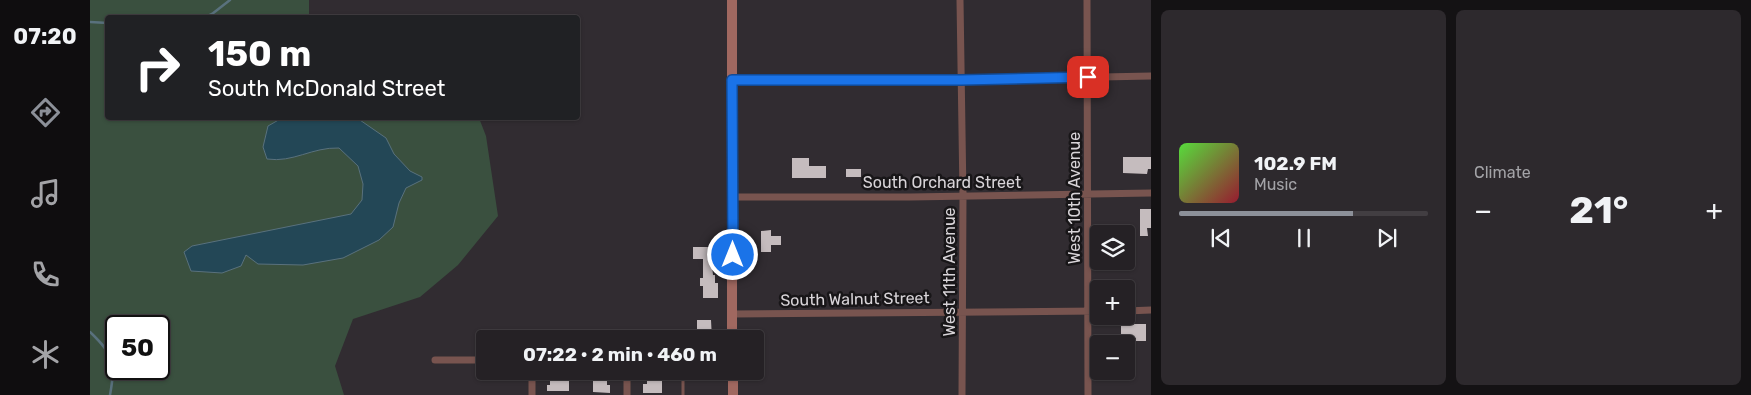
<!DOCTYPE html>
<html lang="en">
<head>
<meta charset="utf-8">
<style>
	:root { --surface:#252125; --page:#2d292d; --text:#f1f3f6; --muted:#a3a3a7; --line:#423e42; --accent:#8c9099 }
	body { margin:0; font-family:Rubik,sans-serif; background:var(--page); color:var(--text); height:100vh; display:flex; flex-direction:column; font-size:19px; white-space:nowrap }
	* { box-sizing:border-box; margin:0 }
	p { font-size:16px; color:var(--muted) }
	.icon { flex:none; width:28px; height:28px; fill:none; stroke:currentColor; stroke-width:2; stroke-linecap:round; stroke-linejoin:round }
	.map { position:relative; flex:1; overflow:hidden }
	.drawer { display:flex; flex-direction:column; gap:10px; padding:10px; background:#141214; width:600px }
	.drawer>* { flex:none }
	.banner { position:absolute; left:15px; top:15px; width:475px; height:105px; border-radius:5px; box-shadow:0 1px 4px #0004,0 0 0 1px var(--line); background:#202124; color:#fff; overflow:hidden }
	.tools { position:absolute; left:1000px; top:225px; display:grid; gap:10px }
	.tools a { display:grid; place-items:center; width:45px; height:45px; border-radius:5px; background:var(--surface); box-shadow:0 1px 4px #0004,0 0 0 1px var(--line); font-size:25px }
	.speed { position:absolute; left:15px; top:315px; display:flex; gap:10px; font-size:25px; font-weight:700; text-align:center }
	.speed>* { display:grid; place-content:center; width:65px; height:65px; border-radius:50%; background:var(--surface); box-shadow:0 1px 4px #0004,0 0 0 1px var(--line); line-height:1 }
	.speed .limit { border:2px solid #111; border-radius:8px; background:#fff; color:#111 }
	.pin { position:absolute; display:grid; place-items:center; width:42px; height:42px; color:#fff; margin:-21px; border-radius:10px; box-shadow:0 2px 8px #0006 }
	.me { position:absolute; width:55px; margin:-28px; rotate:0deg; stroke-linejoin:round; filter:drop-shadow(0 0 4px #0008) }
	.turn { display:flex; align-items:center; gap:18px; height:105px; padding:0 20px; font-size:22px }
	.turn .icon { width:65px; height:65px; stroke-width:2.5 }
	.turn b { display:block; font-size:35px; line-height:42px }
	.big { font-size:38px; font-weight:700; line-height:1.1 }
	.drawer .tile { flex:1; display:flex; flex-direction:column; justify-content:center; gap:8px; min-width:0; padding:0 18px; border-radius:8px; background:var(--page) }
	.song { display:flex; align-items:center; gap:15px }
	.cover { width:60px; height:60px; border-radius:8px; background:linear-gradient(135deg,hsl(110 70% 55%),hsl(350 70% 35%)) }
	.played { height:5px; border-radius:2px; background:linear-gradient(90deg,var(--accent) 70%,var(--line) 70%) }
	.keys { display:flex; justify-content:space-around; direction:ltr }
	.heat { display:flex; justify-content:space-between; align-items:center; font-size:28px; direction:ltr }
	.drawer .tiles { flex:1; display:grid; gap:10px; grid-template-columns:repeat(2,1fr) }
	.trip { position:absolute; left:386px; top:330px; width:288px; height:50px; border-radius:5px; background:var(--surface); box-shadow:0 1px 4px #0004,0 0 0 1px var(--line); font-weight:700; line-height:50px; text-align:center }
	main { display:flex; flex:1; min-height:0 }
	.menu { display:flex; flex-direction:column; width:90px; justify-content:space-around; align-items:center; background:#0f0d0f; color:var(--muted) }
	.menu .icon { width:35px; height:35px }
	.menu .on { color:var(--accent) }
	.menu b { font-size:22px; color:var(--text) }
	.map>svg:first-child { display:block }
	.green { fill:#3a503f; fill-rule:evenodd }
	.water { fill:#234756; stroke:#59717d }
	.lines { fill:none; stroke-linecap:round; stroke-linejoin:round }
	.stream { stroke:#59717d; stroke-width:2.5 }
	.building { fill:#c5bcbe }
	.lane { stroke:#78544f; stroke-width:3 }
	.street { stroke:#78544f; stroke-width:7 }
	.secondary { stroke:#a06860; stroke-width:10 }
	.route-casing { stroke:#114b97; stroke-width:12 }
	.route { stroke:#1a73e8; stroke-width:9 }
	.labels { text-anchor:middle; dominant-baseline:central; stroke-width:5; stroke-linejoin:round; paint-order:stroke }
	.street-label { font-size:16px; fill:#d8d4d8; stroke:#181618 }
</style>
</head>
<body>
<main>
<nav class="menu">
<b>07:20</b>
<svg class="icon on" aria-label="directions" viewBox="0 0 24 24"><path d="M12 3l9 9-9 9-9-9zM9 14v-3h6M13 9l2 2-2 2"/></svg>
<svg class="icon" aria-label="music" viewBox="0 0 24 24"><path d="M9 18V5l10-2v13"/><circle cx="6" cy="18" r="3"/><circle cx="16" cy="16" r="3"/></svg>
<svg class="icon" aria-label="phone" viewBox="0 0 24 24"><path d="M5 4h4l2 5-3 2q2 4 5 5l2-3 5 2v4C11 20 4 13 5 4z"/></svg>
<svg class="icon" aria-label="climate" viewBox="0 0 24 24"><path d="M12 3v18M4 7l16 10M4 17L20 7"/></svg>
</nav>
<div class="map">
<svg width="1061" height="395" viewBox="0 0 1061 395">
	<rect width="100%" height="100%" fill="#312c31"/>
	<path class="green" d="M0,0H219V17L18,18V118H389L396,136L408,216L368,265L330,297L263,319L245,366L254,395H0ZM26,326H69V369H26Z"/>
	<path class="water" d="M192,118H267L296,138L304,154L320,171L332,177V180L316,188L309,203L303,227L289,240L253,258L213,265L168,264L156,255L151,266L132,273L101,271L94,252L102,246L261,214L272,200L273,184L268,166L249,148C222,147 203,163 177,159L173,147L178,126Z"/>
	<g class="lines">
		<path class="stream" d="M113,18L122,14L140,0
			M0,22L18,23
			M0,332C24,355 26,362 20,395"/>
	</g>
	<path class="building" d="M1033,157H1061V169H1058L1057,174L1033,173Z
		M702,158H719V166H736V178H702Z
		M756,169H771V177H756Z
		M1050,209H1061V228H1057L1058,236H1050Z
		M681,230V236H691V245H681V252H671V231Z
		M603,247H622V265L623,275H625V283H628V298H613V286H610V278H613V259H603Z
		M607,320H621L622,339H607Z
		M1031,324H1056V341H1046V338L1031,337Z
		M557,376H572V393H553V384H557Z
		M460,378H479V391H457V385H460Z
		M503,380H517V385H520V393L503,392Z"/>
	<g class="lines">
		<path class="lane" d="M593,371V395"/>
		<path class="street" d="M870,0L873,196L872,395
			M997,0L998,395
			M642,81L871,80L1061,76
			M643,197H820L1061,193
			M1036,311L1061,310
			M642,314L1009,311
			M345,360H395
			M537,371V395
			M442,395V371"/>
		<path class="secondary" d="M642,0V339
			M643,371V395"/>
	</g>
	<g class="lines">
		<g class="route-casing">
			<path id="route" d="M643,255L642,80H871L998,77"/>
		</g>
		<use href="#route" class="route"/>
	</g>
	<g class="labels">
		<g class="street-label">
			<text x="852" y="182">South Orchard Street</text>
			<text transform="translate(984 198) rotate(-90)">West 10th Avenue</text>
			<text transform="translate(859 272) rotate(-90)">West 11th Avenue</text>
			<text transform="translate(765 299) rotate(-1)">South Walnut Street</text>
		</g>
	</g>
</svg>
<div class="tools">
<a><svg class="icon" aria-label="layers" viewBox="0 0 24 24"><path d="M12 4l9 5-9 5-9-5zM3 14l9 5 9-5"/></svg></a>
<a>+</a>
<a>−</a>
</div>
<div class="speed"><div class="limit">50</div></div>
<div class="pin" style="left:998px;top:77px;background:#d93025"><svg class="icon" aria-label="arrive" viewBox="0 0 24 24"><path d="M6 21V4h12l-3 4 3 4H6"/></svg></div>
<svg class="me" style="left:643px;top:255px" viewBox="-20 -20 40 40"><circle r="17" fill="#1a73e8" stroke="#fff" stroke-width="3"/><path d="M0-11L8 9 0 5-8 9z" fill="#fff"/></svg>
<div class="trip">07:22 · 2 min · 460 m</div>
<div class="banner">
<div class="turn"><svg class="icon" aria-label="right" viewBox="0 0 24 24"><path d="M7 20v-9h11M14 6l5 5-5 5"/></svg><div><b>150 m</b>South McDonald Street</div></div>
</div>
</div>
<section class="drawer">
<div class="tiles">
<div class="tile">
<div class="song"><i class="cover"></i><div><b>102.9 FM</b><p>Music</p></div></div>
<div class="played"></div>
<div class="keys"><svg class="icon" aria-label="previous" viewBox="0 0 24 24"><path d="M18 5L8 12l10 7zM5 5v14"/></svg><svg class="icon" aria-label="pause" viewBox="0 0 24 24"><path d="M8 5v14M16 5v14"/></svg><svg class="icon" aria-label="next" viewBox="0 0 24 24"><path d="M6 5l10 7-10 7zM19 5v14"/></svg></div>
</div>
<div class="tile"><p>Climate</p>
<div class="heat"><a>−</a><b class="big">21°</b><a>+</a></div>
</div>
</div>
</section>
</main>
</body>
</html>
